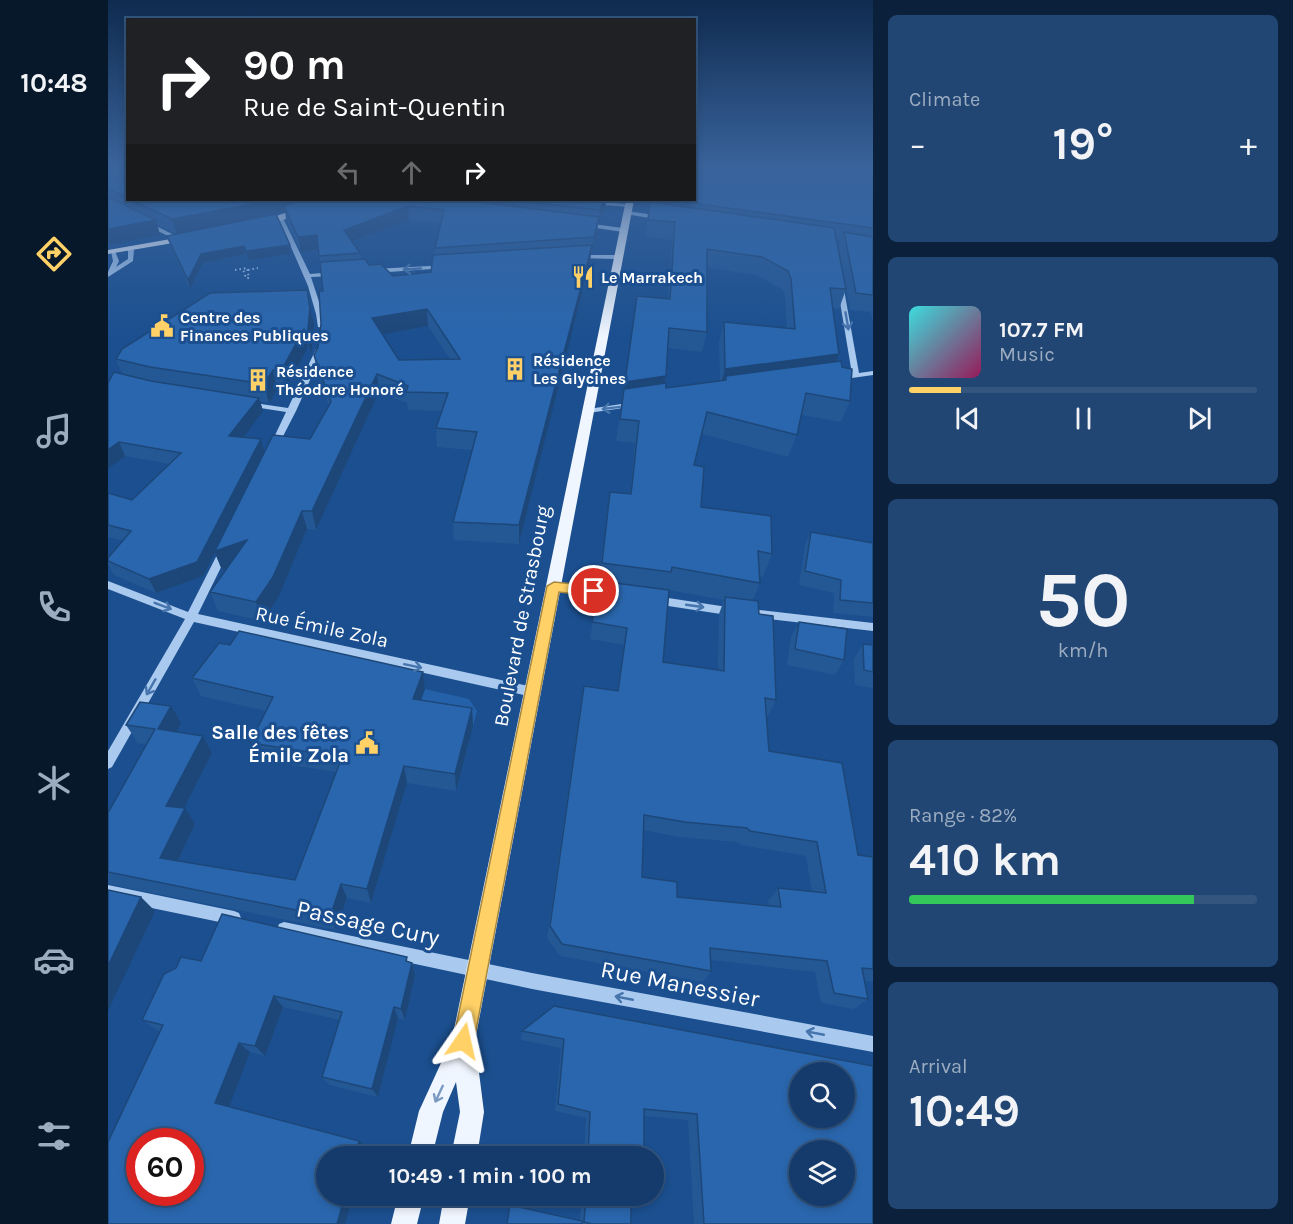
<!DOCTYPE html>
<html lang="en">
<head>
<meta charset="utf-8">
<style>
	:root { --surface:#143b6b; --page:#214673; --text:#f1f3f6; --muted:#9dadc1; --line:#33557e; --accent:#ffd166 }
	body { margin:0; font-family:Karla,sans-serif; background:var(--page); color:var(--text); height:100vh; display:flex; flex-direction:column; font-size:22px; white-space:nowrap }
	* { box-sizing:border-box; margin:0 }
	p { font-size:20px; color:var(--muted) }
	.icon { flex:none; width:33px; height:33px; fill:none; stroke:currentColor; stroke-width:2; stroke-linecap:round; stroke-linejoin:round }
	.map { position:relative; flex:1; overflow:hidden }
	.drawer { display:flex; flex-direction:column; gap:15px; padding:15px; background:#0b203b; width:420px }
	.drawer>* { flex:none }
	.top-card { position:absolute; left:18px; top:18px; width:570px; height:183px; border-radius:0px; box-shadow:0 3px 9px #0003,0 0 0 2px var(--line); background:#202124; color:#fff; overflow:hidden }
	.tools { position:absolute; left:681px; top:1062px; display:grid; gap:12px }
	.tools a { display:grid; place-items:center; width:66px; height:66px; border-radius:50%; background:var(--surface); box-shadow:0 3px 9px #0003,0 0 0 2px var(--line); font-size:30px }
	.speed { position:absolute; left:18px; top:1128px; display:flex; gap:12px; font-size:30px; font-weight:700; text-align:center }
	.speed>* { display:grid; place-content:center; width:78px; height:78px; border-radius:50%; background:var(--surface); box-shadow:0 3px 9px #0003,0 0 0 2px var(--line); line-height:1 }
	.speed .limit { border:9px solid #d22; background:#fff; color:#111 }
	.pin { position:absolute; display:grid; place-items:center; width:51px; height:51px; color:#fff; margin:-26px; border:3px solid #fff; border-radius:50%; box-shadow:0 2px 6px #0007 }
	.me { position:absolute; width:66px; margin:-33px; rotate:11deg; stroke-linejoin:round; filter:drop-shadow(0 0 4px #0008) }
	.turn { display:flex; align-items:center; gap:21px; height:126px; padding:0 18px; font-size:27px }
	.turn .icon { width:78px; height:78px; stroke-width:2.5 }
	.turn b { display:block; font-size:42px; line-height:51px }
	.lanes { display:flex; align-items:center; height:57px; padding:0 18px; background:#0003; justify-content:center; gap:30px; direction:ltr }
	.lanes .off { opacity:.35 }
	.big { font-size:45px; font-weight:700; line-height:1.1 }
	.drawer .tile { flex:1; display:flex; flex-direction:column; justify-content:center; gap:9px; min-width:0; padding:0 21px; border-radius:9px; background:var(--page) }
	.drawer .dial { align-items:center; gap:0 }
	.dial b { font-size:78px; line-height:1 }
	.song { display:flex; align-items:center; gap:18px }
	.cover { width:72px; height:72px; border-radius:9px; background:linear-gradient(135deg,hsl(180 70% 55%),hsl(330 70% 35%)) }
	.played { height:6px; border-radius:3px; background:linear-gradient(90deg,var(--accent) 15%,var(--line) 15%) }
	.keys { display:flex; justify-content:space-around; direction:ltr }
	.heat { display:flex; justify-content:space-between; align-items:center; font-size:33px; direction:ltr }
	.charge { height:9px; border-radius:4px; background:linear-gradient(90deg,#34c759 82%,var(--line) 0) }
	.trip { position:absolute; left:208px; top:1146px; width:348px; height:60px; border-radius:30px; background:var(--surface); box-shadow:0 3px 9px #0003,0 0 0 2px var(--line); font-weight:700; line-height:60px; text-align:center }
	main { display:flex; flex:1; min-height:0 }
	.menu { display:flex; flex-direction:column; width:108px; justify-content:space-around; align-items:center; background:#08182b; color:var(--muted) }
	.menu .icon { width:42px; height:42px }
	.menu .current { color:var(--accent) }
	.menu b { font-size:27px; color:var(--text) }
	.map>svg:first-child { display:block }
	.green { fill:#2461a8 }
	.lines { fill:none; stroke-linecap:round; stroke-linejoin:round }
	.path { stroke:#a9c9ee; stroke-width:2; stroke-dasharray:1.5 3; stroke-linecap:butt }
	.minor { fill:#a9c9ee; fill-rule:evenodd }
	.major { fill:#f0f6ff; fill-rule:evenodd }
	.wall { fill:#245895; fill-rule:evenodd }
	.shaded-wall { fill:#1d4779 }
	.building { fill:#2a66ad; stroke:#1d4779; stroke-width:1.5; fill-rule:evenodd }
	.oneway { stroke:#4674ac }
	.oneway2 { stroke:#7b9ac1 }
	.route { fill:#ffd166; stroke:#a68842; stroke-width:1.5 }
	.labels { text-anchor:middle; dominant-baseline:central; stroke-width:6; stroke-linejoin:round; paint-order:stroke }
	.far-poi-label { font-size:16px; font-weight:bold; fill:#fff; stroke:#1b4f8f; text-anchor:start }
	.street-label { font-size:20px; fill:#fff; stroke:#1b4f8f }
	.poi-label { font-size:20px; font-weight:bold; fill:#fff; stroke:#1b4f8f; text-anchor:end }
	.near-street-label { font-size:24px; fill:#fff; stroke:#1b4f8f }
</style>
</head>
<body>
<main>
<nav class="menu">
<b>10:48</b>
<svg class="icon current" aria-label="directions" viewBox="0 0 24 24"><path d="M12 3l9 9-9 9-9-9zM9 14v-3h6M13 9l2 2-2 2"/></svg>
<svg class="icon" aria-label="music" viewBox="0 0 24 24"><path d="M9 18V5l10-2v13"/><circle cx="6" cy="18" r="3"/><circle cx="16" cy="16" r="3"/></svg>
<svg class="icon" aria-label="phone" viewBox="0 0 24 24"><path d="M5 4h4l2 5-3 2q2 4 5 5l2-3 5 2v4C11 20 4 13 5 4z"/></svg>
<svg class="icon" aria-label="climate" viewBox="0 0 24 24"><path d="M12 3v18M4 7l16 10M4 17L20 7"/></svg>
<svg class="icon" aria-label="car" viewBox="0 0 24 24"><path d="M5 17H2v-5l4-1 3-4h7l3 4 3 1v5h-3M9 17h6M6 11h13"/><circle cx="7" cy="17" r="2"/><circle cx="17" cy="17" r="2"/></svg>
<svg class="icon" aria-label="filters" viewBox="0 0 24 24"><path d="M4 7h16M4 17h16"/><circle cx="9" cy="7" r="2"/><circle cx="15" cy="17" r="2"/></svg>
</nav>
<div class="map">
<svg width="765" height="1224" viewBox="0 0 765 1224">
	<rect width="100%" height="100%" fill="#1b4f8f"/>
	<path class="green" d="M317,689L361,699L369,711L365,726L307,717Z"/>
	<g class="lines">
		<path class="path" d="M127,270L139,268L141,278H138L135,269
			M140,270L150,268"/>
		<path class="minor" d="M483,200L523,205L520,207L495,205Z
			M519,211L554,216L557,218L554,220L517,214Z
			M170,217L175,218L202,274L227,272L230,274L227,276L203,277L215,314V328L210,327L208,314L200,286Z
			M38,221L74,239L75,240L70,241L36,224Z
			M477,223L515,228L518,230L515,232L475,226Z
			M23,248L26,250L25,261L0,277V272L5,261L3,251H7L11,261L8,267L20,259V250Z
			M470,255H509L512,257L509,259L468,258L467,257Z
			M340,265V267L338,268L266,273L263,271L266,269Z
			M732,282L735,284L751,373L765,371V375L730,380L726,378L744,374L729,284Z
			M208,349L215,351L188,411L169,448L168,450H162L161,448L178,412L140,406L136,404L140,402L180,408Z
			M527,402L531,404L530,406L480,413L476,411L480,409Z
			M117,546L122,549L90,614L425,687L429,689L431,692L429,695L425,697L86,622L4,767L0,769V751L77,619L0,589V581L80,612L112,549Z
			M445,582L502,589L507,593L502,597L445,590L440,586Z
			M547,596L626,608L631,612L626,616L547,604L542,600Z
			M642,609L765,623V631L642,617L637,613Z
			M0,885L126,911L131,913L133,918L131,923L126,925L0,899Z
			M176,922L424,973L765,1036V1052L424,989L176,936L171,934L169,929L171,924Z"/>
		<path class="major" d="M218,200H228L175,220L150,225L146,223Z
			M518,200H526L367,1041L376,1112L369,1156H343L352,1112L348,1082L335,1112L324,1156H300L311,1111L344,1039Z
			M80,236L84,238L83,240L0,254V250Z
			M290,1196H316L309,1224H283Z
			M336,1196H362L357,1224H331Z"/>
	</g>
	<path class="wall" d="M0,165H20V200H499H498L497,207L491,225L490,224L484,252H483L482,261L411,544L346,540L345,522L364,450L329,447L328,428L334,411L300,410L299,403L271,392L208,530L199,529L171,596L155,621L110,611L102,592L119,568L114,570L107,553L95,576L48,593L6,575L0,564V558L15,541L0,537V493L24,500L62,464L17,456L0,469V383L14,374L8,359L206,325L203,356L200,347L178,389H169L161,403L152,401L155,411L135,437L153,439L157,452L202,439L221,405L209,373L206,355L210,347L213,324L215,291L211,250L193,252L178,220L177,211L169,214L108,226L183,254L140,260L138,254L95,263L82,289L62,244L59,236L69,234L49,224L52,235L2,245L0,241ZM301,220L333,224L327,248V255L323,272L285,276L261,265L253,260L252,253L245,242ZM320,326L342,359L291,360L274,334Z
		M765,165V323L763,312L742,310L731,248L733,240L728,239L738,289L731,309L725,308L731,354L728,362L742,401L733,422L693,415L689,435L680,457L594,434L586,465L593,507L664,554L655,577L651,576L652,583L645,600L651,614L668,700L660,716H658L661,751L750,855L765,857V982L757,981L760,999L746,1009L713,1003L707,972L603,960V971L595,982L452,956L439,938L473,702L509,691L516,645L482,639L490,586L502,492L522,494L527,443L508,441L529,296L560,299L564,240L537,237L542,200H586ZM599,268L649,275L675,290L677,298L679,328L616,322L611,342L612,381L558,388L557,384L560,348L594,352L599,332ZM561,590L616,600L611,614L610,670L555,662ZM536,830L570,837L630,842L633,845L698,856L704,892L670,888L660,901L661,905L569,897L534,877Z
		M703,532L765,543V617L725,613L726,593L691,585L697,545Z
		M691,622L736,660L727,675L679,665L683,637Z
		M755,644L765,645V688L747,685L746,659Z
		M122,645L315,672L317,689L313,700L364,708L365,726L348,791L299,783L263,903L239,898L228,930L0,884V813L39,744L30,743L18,725L73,723L68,732L95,736L104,753L76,808L87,824L70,861L187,880L228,772L150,760L142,743L158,711L93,696L84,678Z
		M93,961L300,962L304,963L307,975L297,1020L290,1018L270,1097L221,1085L214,1077L232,1020L175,1007L157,1056L142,1052L121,1107L257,1146L219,1196H245L237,1224H0L52,1031L49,1030L34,1020Z
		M446,1006L765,1224H586L580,1120L536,1116V1147L529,1152L523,1151V1156H476L478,1118L447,1111L453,1048L413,1040L414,1031Z
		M473,1196H523V1224H399L402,1205L472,1221Z"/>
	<path class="shaded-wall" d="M167,200H212L176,206L177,211L169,214L69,234L64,219Z
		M496,200H498L497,207L491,225L492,210Z
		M300,206L301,220L238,244L236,230Z
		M491,217L489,231L484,252L486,237Z
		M48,220L52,235L2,245L0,239V229Z
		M209,235L211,249L193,252L190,237Z
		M182,245L183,254L140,260L138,251Z
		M484,245L482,261L411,544V525Z
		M136,246L138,254L95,263L82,289L80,280L93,254Z
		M202,308L206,325L203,356L199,338Z
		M319,309L320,326L266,336L264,318Z
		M196,329L200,347L178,389L173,371Z
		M731,354L723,374L618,380V376L614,389H612L617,369Z
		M165,370L169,389L161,403L156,384Z
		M269,374L271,392L208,530L204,511Z
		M558,376L554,397L514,402L517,382Z
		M151,398L155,411L126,450L121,436Z
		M153,439L157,453L139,540L146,559L114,570L107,553L95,576L48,593L41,579Z
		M11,442L17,456L0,469V450Z
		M194,511L199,529L171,596L155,621L148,602Z
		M315,672L317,689L307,717L305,699Z
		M63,706L73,723L61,747L50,729Z
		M364,708L365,726L348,791L347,774Z
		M95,736L104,753L69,822L58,806Z
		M296,766L299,783L263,903L259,889Z
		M77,808L87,824L64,873L52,858Z
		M233,884L239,898L228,930L222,917Z
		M33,897L47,911L0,1011V966Z
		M304,963L307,975L297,1020L293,1009Z
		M166,996L175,1007L157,1056L147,1046Z
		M286,1007L290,1018L270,1097L264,1089Z
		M131,1043L142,1052L120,1110L107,1103Z
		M251,1141L257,1146L255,1156H247Z
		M237,1196H245L237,1224H229Z"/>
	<path class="building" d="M0,165H20V198L0,189Z
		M586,165H765V228L561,200H586Z
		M0,197L48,220L0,229Z
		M23,200H167L64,219Z
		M194,200H355L491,217L486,237L327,248L336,210L300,206L236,230L252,253L211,256L209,235L190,237L176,206Z
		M399,200H496L492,210Z
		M542,202L726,228L738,289L722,288L731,354L617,369L616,322L687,329L683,279L680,271L654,257L599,249V332L561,328L558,376L517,382L529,296L562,299L567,222L540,220Z
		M168,214L182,245L138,251L136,246L93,254L80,280L59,236Z
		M736,232L765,237V295L748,293Z
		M484,245L411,525L345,522L369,432L328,428L340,393L298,392L300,386L269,374L204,511H194L165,577L148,602L102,592L139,540L107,551L165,435L202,439L223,402L206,355L210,347L213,324L211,291H215L212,262L257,259L261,265L273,264L285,276L323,272L325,255ZM319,309L352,359L291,360L264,318Z
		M199,290L202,308L199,338L196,329L173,371L165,370L156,384L42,367L8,359L14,349L102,293Z
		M733,361L734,367L744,369L742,401L698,393L689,435L599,412L586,465L596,467L593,507L663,516L664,554L650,551L652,583L564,567L563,572L494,563L502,492L523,494L531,421L512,419L516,389L558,383V388L618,380V376Z
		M6,372L43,381L151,398L121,436L153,439L89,562L41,579L0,561V558L23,531L0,525V493L24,500L73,453L11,442L0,450V383Z
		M703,532L765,543V603L732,600L733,580L697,571Z
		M491,581L561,590L555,662L616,671L617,597L650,601L651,614L665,616L668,700L657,698L661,751L734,763L750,855L765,857V969L754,968L760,999L726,993L719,961L602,948L603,971L454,944L442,926L476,686L510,691L519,628L484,622ZM536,815L577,822L639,828L642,831L709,842L718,893L670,888L673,907L569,897V882L534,877Z
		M691,622L739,629L736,660L687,649Z
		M131,631L315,672L305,699L364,708L347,774L296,766L259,889L233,884L222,917L0,872V813L47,729L18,725L32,702L63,706L50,729L95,736L58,806L77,808L52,858L187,880L234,757L142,743L165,697L84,678L111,643L122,645Z
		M755,644L765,645V672L756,670Z
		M0,890L33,897L0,966Z
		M114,914L299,957L298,961L304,963L293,1009L286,1007L264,1089L214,1077L234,1012L166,996L147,1046L131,1043L107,1103L251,1141L247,1156H219V1196H237L229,1224H0V1142L55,1025L34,1020L56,974L68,968L73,957L93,961ZM32,1142H82V1192H32Z
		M446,1006L765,1066V1224H596L589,1114L536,1109V1147L523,1146V1156H480L482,1112L450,1104L456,1039L414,1031ZM692,1072H736V1118H692ZM692,1150H736V1196H692Z
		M478,1196H523V1224H484L476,1222Z
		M402,1205L474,1221V1224H399Z"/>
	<defs><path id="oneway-shaft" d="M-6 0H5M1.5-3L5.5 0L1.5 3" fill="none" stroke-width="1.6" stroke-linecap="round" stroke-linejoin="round" transform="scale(1.5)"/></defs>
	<g class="oneway">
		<use href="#oneway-shaft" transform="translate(304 269) rotate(176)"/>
		<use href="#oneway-shaft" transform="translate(739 321) rotate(80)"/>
		<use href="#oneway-shaft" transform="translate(503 408) rotate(173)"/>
		<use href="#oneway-shaft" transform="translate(55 606) rotate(21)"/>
		<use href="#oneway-shaft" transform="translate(587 606) rotate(8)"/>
		<use href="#oneway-shaft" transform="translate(305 666) rotate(12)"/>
		<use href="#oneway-shaft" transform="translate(43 687) rotate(120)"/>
		<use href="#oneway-shaft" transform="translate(516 998) rotate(-169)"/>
		<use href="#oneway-shaft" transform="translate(707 1033) rotate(-169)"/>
	</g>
	<use class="oneway2" href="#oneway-shaft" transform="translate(331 1094) rotate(115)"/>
	<linearGradient id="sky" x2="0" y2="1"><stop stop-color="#0f2b4f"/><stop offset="0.49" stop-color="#39639b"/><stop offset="1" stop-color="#39639b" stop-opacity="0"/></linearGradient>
	<rect width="765" height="337" fill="url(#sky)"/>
	<path class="route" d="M446,582L486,586L492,591L486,596L451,592L366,1041L362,1049L355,1052L348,1049L345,1041L439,586Z"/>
	<defs>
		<g id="restaurant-bare" transform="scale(1.8)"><path d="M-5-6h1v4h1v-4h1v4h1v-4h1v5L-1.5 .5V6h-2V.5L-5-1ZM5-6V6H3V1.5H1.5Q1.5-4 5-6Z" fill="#ffd166" stroke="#1b4f8f" stroke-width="2.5" paint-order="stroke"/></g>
		<g id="civic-bare" transform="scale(1.8)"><path d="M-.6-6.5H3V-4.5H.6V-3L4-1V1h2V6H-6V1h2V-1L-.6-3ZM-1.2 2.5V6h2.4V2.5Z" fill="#ffd166" stroke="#1b4f8f" stroke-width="2.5" paint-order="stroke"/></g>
		<g id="building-bare" transform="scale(1.8)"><path d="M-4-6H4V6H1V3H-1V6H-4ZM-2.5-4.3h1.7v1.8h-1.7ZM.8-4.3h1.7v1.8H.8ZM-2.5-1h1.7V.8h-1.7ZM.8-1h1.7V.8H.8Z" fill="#ffd166" stroke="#1b4f8f" stroke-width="2.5" paint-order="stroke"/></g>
	</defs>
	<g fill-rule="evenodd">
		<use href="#restaurant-bare" x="475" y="277"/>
		<use href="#civic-bare" x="54" y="326"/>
		<use href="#building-bare" x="407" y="369"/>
		<use href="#building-bare" x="150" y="380"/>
		<use href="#civic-bare" x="259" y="743"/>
	</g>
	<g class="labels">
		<g class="far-poi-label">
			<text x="493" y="277">Le Marrakech</text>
			<text x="72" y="317">Centre des<tspan x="72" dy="18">Finances Publiques</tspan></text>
			<text x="425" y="360">Résidence<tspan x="425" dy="18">Les Glycines</tspan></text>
			<text x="168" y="371">Résidence<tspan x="168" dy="18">Théodore Honoré</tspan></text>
		</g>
		<g class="street-label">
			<text transform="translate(414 616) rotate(-79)">Boulevard de Strasbourg</text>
			<text transform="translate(214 627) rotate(12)">Rue Émile Zola</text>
		</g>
		<g class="poi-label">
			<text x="241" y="732">Salle des fêtes<tspan x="241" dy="23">Émile Zola</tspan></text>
		</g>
		<g class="near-street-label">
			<text transform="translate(260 923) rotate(12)">Passage Cury</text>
			<text transform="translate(572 984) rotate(11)">Rue Manessier</text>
		</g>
	</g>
</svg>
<div class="tools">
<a><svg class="icon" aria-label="search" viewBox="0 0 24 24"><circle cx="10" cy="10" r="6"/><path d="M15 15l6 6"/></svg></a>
<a><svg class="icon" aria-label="layers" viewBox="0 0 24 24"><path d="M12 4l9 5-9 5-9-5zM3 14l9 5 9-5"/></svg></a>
</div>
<div class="speed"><div class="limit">60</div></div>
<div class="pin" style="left:486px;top:591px;background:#d93025"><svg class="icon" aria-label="arrive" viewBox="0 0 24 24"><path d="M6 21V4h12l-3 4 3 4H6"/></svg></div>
<svg class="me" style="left:355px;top:1041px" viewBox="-20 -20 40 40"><path d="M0-17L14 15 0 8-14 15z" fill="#ffd166" stroke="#fff" stroke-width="4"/></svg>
<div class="trip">10:49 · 1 min · 100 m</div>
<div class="top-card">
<div class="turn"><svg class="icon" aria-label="right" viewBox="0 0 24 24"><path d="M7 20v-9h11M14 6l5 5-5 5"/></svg><div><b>90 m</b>Rue de Saint-Quentin</div></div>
<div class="lanes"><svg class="icon off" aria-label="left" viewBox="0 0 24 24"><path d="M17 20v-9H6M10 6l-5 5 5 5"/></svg><svg class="icon off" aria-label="ahead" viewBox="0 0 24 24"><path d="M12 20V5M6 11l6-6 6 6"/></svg><svg class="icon" aria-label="right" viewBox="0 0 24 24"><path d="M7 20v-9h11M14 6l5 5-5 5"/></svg></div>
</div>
</div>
<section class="drawer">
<div class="tile"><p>Climate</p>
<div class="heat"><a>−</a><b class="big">19°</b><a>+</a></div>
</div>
<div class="tile">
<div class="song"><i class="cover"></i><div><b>107.7 FM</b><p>Music</p></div></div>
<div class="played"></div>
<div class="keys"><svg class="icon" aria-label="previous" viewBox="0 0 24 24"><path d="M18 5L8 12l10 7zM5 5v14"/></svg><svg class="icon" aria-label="pause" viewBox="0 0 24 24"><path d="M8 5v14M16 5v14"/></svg><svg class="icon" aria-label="next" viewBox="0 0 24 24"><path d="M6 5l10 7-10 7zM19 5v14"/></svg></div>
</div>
<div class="tile dial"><b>50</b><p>km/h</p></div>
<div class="tile"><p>Range · 82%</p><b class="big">410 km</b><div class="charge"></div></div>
<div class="tile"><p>Arrival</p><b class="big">10:49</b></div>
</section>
</main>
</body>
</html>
